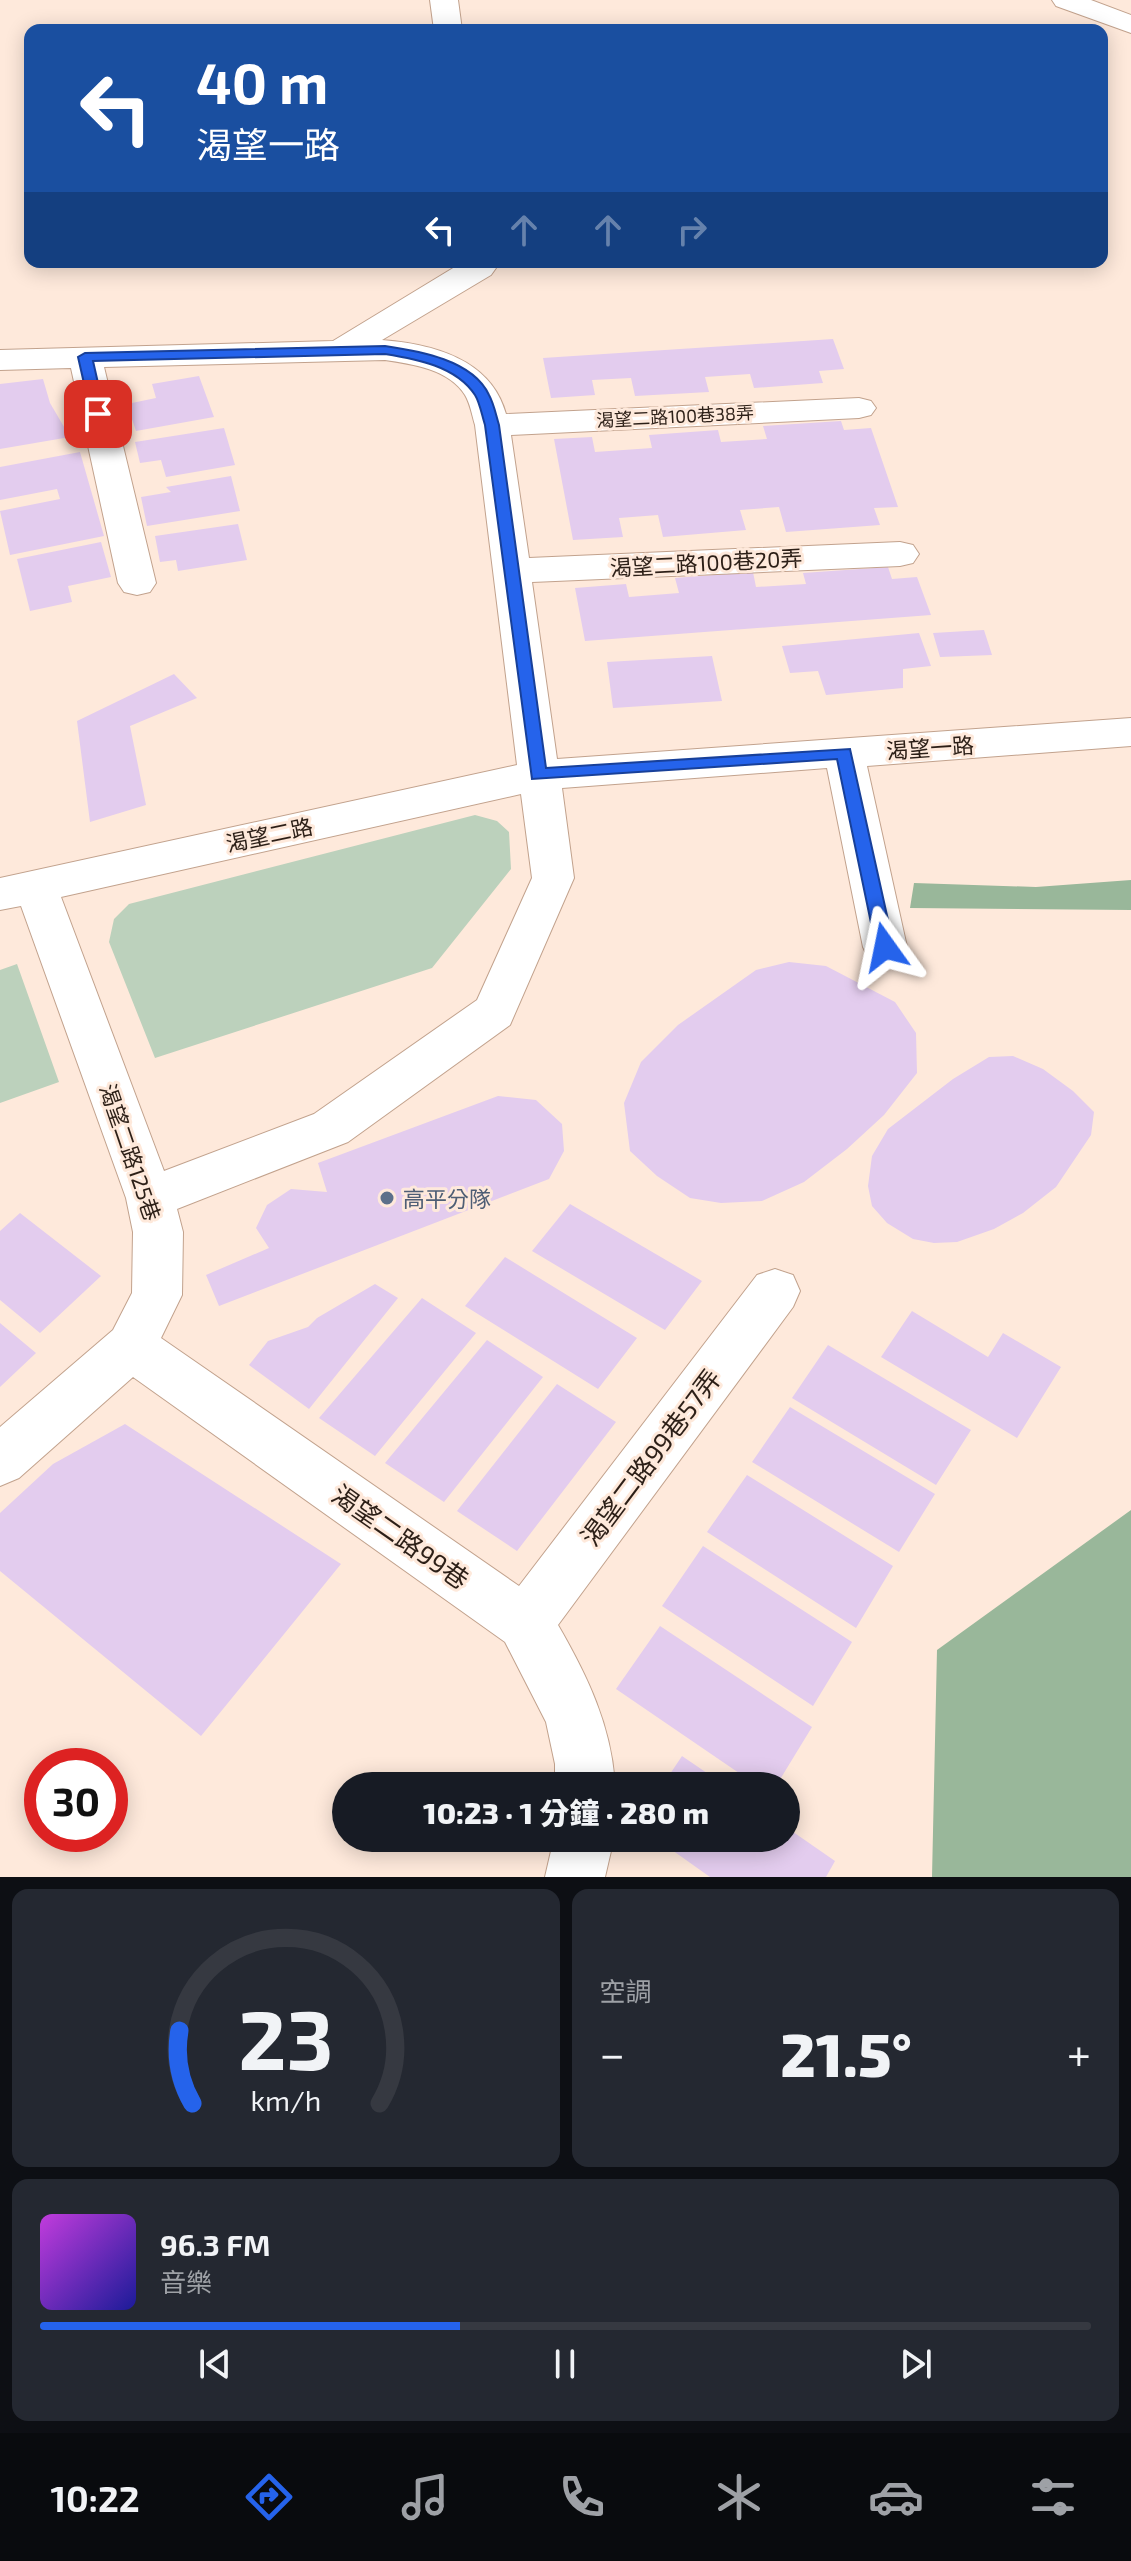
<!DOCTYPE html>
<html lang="zh-TW">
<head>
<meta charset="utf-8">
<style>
	:root { --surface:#171b24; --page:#242831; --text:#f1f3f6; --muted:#9ea1a6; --line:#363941; --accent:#2563eb }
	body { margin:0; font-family:"Exo 2","Noto Sans TC",sans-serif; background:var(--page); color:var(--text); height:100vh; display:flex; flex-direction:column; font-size:30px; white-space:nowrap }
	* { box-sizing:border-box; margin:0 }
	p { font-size:26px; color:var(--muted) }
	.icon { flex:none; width:44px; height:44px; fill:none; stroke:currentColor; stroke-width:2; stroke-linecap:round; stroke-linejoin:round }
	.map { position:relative; height:1877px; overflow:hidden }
	.sheet { display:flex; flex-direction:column; gap:12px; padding:12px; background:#0d0f14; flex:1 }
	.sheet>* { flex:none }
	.top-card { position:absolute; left:24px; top:24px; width:1084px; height:244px; border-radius:16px; box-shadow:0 4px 20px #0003; background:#1a4fa0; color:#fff; overflow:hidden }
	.speed { position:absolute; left:24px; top:1748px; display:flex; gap:16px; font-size:40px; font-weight:700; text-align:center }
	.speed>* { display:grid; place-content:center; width:104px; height:104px; border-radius:50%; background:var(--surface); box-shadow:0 4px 20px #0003; line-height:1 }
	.speed .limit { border:12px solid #d22; background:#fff; color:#111 }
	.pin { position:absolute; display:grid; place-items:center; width:68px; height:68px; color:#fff; margin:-34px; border-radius:16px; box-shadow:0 4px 12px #0006 }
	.me { position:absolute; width:88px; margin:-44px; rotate:348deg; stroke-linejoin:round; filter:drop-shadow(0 0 6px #0008) }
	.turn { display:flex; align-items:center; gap:28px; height:168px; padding:0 40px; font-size:36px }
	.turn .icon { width:104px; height:104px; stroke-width:2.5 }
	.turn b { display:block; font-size:56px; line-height:68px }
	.lanes { display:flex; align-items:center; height:76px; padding:0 40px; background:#0003; justify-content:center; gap:40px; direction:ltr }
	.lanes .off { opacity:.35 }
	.big { font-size:60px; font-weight:800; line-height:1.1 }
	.sheet .tile { flex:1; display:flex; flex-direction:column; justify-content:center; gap:12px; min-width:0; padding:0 28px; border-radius:16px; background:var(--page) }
	.sheet .dial { align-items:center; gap:0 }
	.dial svg { height:208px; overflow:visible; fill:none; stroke:var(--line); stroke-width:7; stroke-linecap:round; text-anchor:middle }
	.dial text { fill:var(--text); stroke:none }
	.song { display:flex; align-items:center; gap:24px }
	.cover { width:96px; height:96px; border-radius:12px; background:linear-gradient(135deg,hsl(290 70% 55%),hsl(240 70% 35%)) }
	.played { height:8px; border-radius:4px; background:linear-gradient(90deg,var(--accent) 40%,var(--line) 40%) }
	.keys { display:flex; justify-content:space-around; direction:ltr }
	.heat { display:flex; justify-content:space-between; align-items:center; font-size:44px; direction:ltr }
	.sheet .tiles { flex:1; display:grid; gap:12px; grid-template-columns:1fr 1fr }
	.tile:last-child { grid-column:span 2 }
	.trip { position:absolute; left:332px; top:1772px; width:468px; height:80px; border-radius:40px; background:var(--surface); box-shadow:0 4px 20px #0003; font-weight:800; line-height:80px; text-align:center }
	.tabs { display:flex; height:128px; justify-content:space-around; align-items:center; background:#090b0e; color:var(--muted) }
	.tabs .icon { width:56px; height:56px }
	.tabs .current { color:var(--accent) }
	.tabs b { font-size:36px; color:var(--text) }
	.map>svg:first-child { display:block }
	.green { fill:#bcd1bc }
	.forest { fill:#99b79a }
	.building { fill:#e3ccee }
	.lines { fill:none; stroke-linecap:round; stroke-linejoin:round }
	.minor-casing { stroke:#c2a28d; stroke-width:2 }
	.minor { fill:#fff; fill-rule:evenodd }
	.route { fill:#2563eb; stroke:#184099; stroke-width:2 }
	.service-dot { fill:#5c6f8a; stroke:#fee9db; stroke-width:3 }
	.labels { text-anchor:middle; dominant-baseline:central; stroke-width:6; stroke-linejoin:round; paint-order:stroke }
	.far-street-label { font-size:18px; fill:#2c1f17; stroke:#fee9db }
	.street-label { font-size:22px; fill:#2c1f17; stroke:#fee9db }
	.service-label { font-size:22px; fill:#4e5e75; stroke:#fee9db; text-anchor:start }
	.near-street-label { font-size:26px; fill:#2c1f17; stroke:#fee9db }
</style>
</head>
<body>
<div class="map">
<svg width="1131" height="1877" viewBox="0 0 1131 1877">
	<rect width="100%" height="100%" fill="#fee9db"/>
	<path class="green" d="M475,815L497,821L509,832L511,869L432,968L155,1058L109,942L114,919L129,904Z
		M17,964L59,1082L0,1103V970Z"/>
	<path class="forest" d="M1131,880V910L910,908L914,883L1036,887Z
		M1131,1510V1877H932L937,1650Z"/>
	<path class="building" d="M833,339L844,369L819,371L823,383L754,388L750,374L705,377L709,392L635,396L631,378L592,380L595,395L551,398L543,358Z
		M199,376L214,417L136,431L127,404L156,398L152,384Z
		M43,379L50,403L70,437L0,449V384Z
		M841,421L844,430L871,428L898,507L874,508L880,525L786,532L779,507L740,510L746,530L663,537L658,515L619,518L623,537L573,540L554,439L592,437L595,452L652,448L649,435L718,430L721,442L767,439L763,426Z
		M224,428L235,465L166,477L161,460L140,463L135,442Z
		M80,452L104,536L10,555L0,511L60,499L57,489L0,500V467Z
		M231,476L240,511L147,526L141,497L171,492L166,487Z
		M238,524L247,560L178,571L176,560L160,562L155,536Z
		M101,542L111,577L68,586L72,602L30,611L17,559Z
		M888,567L892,579L917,577L931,615L585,641L575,588L626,584L629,597L679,593L675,578L753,572L756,587L806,584L803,573Z
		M984,630L992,655L940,657L933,633Z
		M919,633L931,666L903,669V688L826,695L818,671L790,673L782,646Z
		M712,656L722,701L613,708L607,662Z
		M174,674L197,698L130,726L146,805L90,822L77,721Z
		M789,962L826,966L895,1002L916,1033L917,1073L884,1115L847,1149L804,1182L762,1201L721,1203L690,1198L657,1176L630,1151L624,1103L641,1062L678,1025L756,970Z
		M1013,1056L1043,1069L1073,1091L1094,1112L1091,1135L1056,1187L1023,1213L994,1229L957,1242L934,1243L913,1239L887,1223L872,1206L868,1186L872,1156L888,1129L953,1079L989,1057Z
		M498,1096L536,1100L562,1124L564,1151L549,1179L219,1306L206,1275L269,1248L256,1228L267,1205L291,1189L327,1192L318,1163Z
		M570,1204L702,1281L665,1330L532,1251Z
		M20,1213L101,1276L40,1333L0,1300V1231Z
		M505,1257L637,1338L598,1389L465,1306Z
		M375,1284L398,1298L309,1409L249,1365L268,1341L308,1327L317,1318Z
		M422,1298L476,1333L375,1456L319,1418Z
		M912,1311L988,1357L1003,1333L1061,1367L1017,1438L881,1357Z
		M0,1323L36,1353L0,1387Z
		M487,1340L543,1377L444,1502L385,1463Z
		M828,1345L971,1430L936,1485L792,1398Z
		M557,1384L616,1422L517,1551L457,1511Z
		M790,1407L935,1494L899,1552L752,1462Z
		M125,1424L341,1564L201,1736L0,1571V1513L53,1464Z
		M747,1475L893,1566L856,1628L707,1532Z
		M703,1546L852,1642L813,1706L662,1606Z
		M660,1626L812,1727L776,1786H758L616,1689Z
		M682,1756L726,1786H662Z
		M786,1827L835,1861L826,1877H710L655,1838H786Z"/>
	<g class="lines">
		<g class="minor-casing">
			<path id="minor" d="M430,0H458L462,30H434Z
				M1052,0H1091L1131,15V33L1056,6Z
				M463,262H495L496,268L491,275L382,340C433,344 491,359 506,414L859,398L871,401L876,408L871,415L859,418L511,435L529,558L900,542L913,545L919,554L913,563L900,566L532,582L557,759L1131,718V746L867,766L907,947L901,959L885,964L869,959L863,947L827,768L562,788L574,878L510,1025L348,1142L177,1209L183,1232L182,1295L161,1338L519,1586L757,1275L775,1269L793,1275L800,1291L793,1307L558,1625C587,1675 612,1727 615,1786H555V1764L546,1722L505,1642L133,1377L19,1478L0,1486V1427L113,1330L132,1293L133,1232L126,1198L21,906L0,910V878L517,765L475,425C472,415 470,403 465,395C449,369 412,364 385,360L104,367L156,583L150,592L137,595L124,592L118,583L71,368L0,370V350L333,341ZM521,794L532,878L477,1000L314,1114L164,1171L61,897Z
				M554,1838H614L605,1877H545Z"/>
		</g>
		<use href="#minor" class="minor"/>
	</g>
	<path class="route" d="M385,346C419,351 473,360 489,395C494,404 496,415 499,425L546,768L850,749L894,947L892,952L885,954L876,947L837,759L532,779L485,425C482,416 480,403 475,395C456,366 416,359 385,354L93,361L105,414L98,418L91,414L78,357L85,353Z"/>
	<circle class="service-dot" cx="387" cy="1198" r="8"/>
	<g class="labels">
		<g class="far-street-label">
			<text transform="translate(675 416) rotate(-3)">渴望二路100巷38弄</text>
		</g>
		<g class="street-label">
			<text transform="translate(706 562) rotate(-3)">渴望二路100巷20弄</text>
			<text transform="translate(930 747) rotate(-4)">渴望一路</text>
			<text transform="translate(269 834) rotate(-12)">渴望二路</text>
			<text transform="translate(131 1152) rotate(71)">渴望二路125巷</text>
		</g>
		<g class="service-label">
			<text x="403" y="1198">高平分隊</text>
		</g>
		<g class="near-street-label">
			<text transform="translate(650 1457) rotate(-53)">渴望二路99巷57弄</text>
			<text transform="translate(401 1536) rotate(35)">渴望二路99巷</text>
		</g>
	</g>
</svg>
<div class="speed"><div class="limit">30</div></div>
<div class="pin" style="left:98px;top:414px;background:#d93025"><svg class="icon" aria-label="arrive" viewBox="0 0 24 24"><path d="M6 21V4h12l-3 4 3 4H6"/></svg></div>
<svg class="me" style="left:885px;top:947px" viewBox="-20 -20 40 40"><path d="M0-17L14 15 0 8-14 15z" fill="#2563eb" stroke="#fff" stroke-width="4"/></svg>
<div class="trip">10:23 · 1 分鐘 · 280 m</div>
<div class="top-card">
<div class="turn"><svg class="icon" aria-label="left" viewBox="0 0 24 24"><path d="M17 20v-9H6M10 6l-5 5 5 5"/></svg><div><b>40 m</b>渴望一路</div></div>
<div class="lanes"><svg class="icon" aria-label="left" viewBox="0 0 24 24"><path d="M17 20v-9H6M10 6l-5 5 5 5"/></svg><svg class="icon off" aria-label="ahead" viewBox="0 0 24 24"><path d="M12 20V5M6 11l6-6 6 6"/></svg><svg class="icon off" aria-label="ahead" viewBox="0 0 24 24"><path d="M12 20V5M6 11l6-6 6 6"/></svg><svg class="icon off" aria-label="right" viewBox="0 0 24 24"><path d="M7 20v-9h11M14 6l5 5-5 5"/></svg></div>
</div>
</div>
<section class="sheet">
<div class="tiles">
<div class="tile dial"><svg viewBox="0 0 100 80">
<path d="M14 69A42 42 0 1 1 86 69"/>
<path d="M14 69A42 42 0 0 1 9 41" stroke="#2563eb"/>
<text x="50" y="56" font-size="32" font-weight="700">23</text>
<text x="50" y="72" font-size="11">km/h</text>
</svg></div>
<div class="tile"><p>空調</p>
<div class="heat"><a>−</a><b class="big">21.5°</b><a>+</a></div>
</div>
<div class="tile">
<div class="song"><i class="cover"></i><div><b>96.3 FM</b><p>音樂</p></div></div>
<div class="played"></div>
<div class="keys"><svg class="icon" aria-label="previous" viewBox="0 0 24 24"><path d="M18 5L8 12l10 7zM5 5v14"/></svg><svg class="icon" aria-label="pause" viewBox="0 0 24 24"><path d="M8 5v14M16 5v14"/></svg><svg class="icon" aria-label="next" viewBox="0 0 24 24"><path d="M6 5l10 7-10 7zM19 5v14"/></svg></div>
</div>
</div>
</section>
<nav class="tabs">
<b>10:22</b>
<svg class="icon current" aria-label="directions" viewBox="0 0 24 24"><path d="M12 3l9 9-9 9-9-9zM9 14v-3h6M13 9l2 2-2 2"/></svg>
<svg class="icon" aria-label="music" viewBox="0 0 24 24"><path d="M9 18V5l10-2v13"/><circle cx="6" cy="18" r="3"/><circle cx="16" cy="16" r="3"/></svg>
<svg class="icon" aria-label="phone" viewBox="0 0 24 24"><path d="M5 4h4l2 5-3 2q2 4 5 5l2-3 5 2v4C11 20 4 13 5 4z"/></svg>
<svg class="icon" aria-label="climate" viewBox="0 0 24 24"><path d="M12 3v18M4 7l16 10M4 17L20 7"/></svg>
<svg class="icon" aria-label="car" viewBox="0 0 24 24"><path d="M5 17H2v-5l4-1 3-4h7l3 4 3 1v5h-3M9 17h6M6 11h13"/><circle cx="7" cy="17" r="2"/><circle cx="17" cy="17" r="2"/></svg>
<svg class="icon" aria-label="filters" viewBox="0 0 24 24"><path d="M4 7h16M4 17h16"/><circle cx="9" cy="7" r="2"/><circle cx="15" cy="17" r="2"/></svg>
</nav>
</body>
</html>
